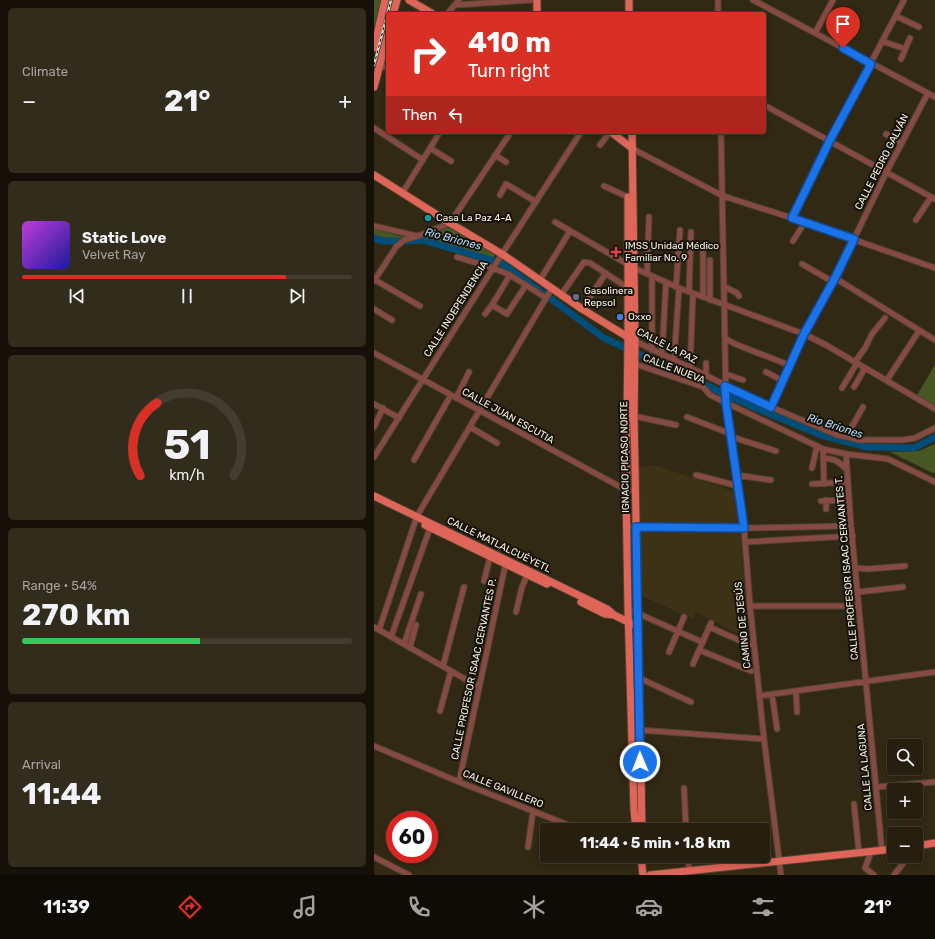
<!DOCTYPE html>
<html lang="en">
<head>
<meta charset="utf-8">
<style>
	:root { --surface:#261f0f; --page:#322c1d; --text:#f1f3f6; --muted:#a4a29e; --line:#423d2f; --accent:#d93025 }
	body { margin:0; font-family:Rubik,sans-serif; background:var(--page); color:var(--text); height:100vh; display:flex; flex-direction:column; font-size:15px; white-space:nowrap }
	* { box-sizing:border-box; margin:0 }
	p { font-size:13px; color:var(--muted) }
	.icon { flex:none; width:22px; height:22px; fill:none; stroke:currentColor; stroke-width:2; stroke-linecap:round; stroke-linejoin:round }
	.map { position:relative; flex:1; overflow:hidden }
	.side { display:flex; flex-direction:column; gap:8px; padding:8px; background:#151108; width:374px }
	.side>* { flex:none }
	.guide { position:absolute; left:12px; top:12px; width:380px; height:122px; border-radius:4px; box-shadow:0 2px 6px #0003,0 0 0 1px var(--line); background:#d93025; color:#fff; overflow:hidden }
	.buttons { position:absolute; left:513px; top:739px; display:grid; gap:8px }
	.buttons a { display:grid; place-items:center; width:36px; height:36px; border-radius:4px; background:var(--surface); box-shadow:0 2px 6px #0003,0 0 0 1px var(--line); font-size:20px }
	.speed { position:absolute; left:12px; top:811px; display:flex; gap:8px; font-size:20px; font-weight:700; text-align:center }
	.speed>* { display:grid; place-content:center; width:52px; height:52px; border-radius:50%; background:var(--surface); box-shadow:0 2px 6px #0003,0 0 0 1px var(--line); line-height:1 }
	.speed .limit { border:6px solid #d22; background:#fff; color:#111 }
	.pin { position:absolute; display:grid; place-items:center; width:34px; height:34px; color:#fff; margin:-41px -17px; border-radius:50% 50% 50% 0; rotate:-45deg; box-shadow:0 0 4px #0007 }
	.pin .icon { rotate:45deg }
	.me { position:absolute; width:44px; margin:-22px; rotate:359deg; stroke-linejoin:round; filter:drop-shadow(0 0 3px #0008) }
	.turn { display:flex; align-items:center; gap:14px; height:84px; padding:0 16px; font-size:18px }
	.turn .icon { width:52px; height:52px; stroke-width:2.5 }
	.turn b { display:block; font-size:28px; line-height:34px }
	.then { display:flex; align-items:center; height:38px; padding:0 16px; background:#0003; gap:8px; font-size:15px }
	.big { font-size:30px; font-weight:700; line-height:1.1 }
	.side .tile { flex:1; display:flex; flex-direction:column; justify-content:center; gap:6px; min-width:0; padding:0 14px; border-radius:6px; background:var(--page) }
	.side .dial { align-items:center; gap:0 }
	.dial svg { height:104px; overflow:visible; fill:none; stroke:var(--line); stroke-width:7; stroke-linecap:round; text-anchor:middle }
	.dial text { fill:var(--text); stroke:none }
	.song { display:flex; align-items:center; gap:12px }
	.cover { width:48px; height:48px; border-radius:6px; background:linear-gradient(135deg,hsl(290 70% 55%),hsl(240 70% 35%)) }
	.played { height:4px; border-radius:2px; background:linear-gradient(90deg,var(--accent) 80%,var(--line) 80%) }
	.keys { display:flex; justify-content:space-around; direction:ltr }
	.heat { display:flex; justify-content:space-between; align-items:center; font-size:22px; direction:ltr }
	.charge { height:6px; border-radius:3px; background:linear-gradient(90deg,#34c759 54%,var(--line) 0) }
	.trip { position:absolute; left:166px; top:823px; width:230px; height:40px; border-radius:4px; background:var(--surface); box-shadow:0 2px 6px #0003,0 0 0 1px var(--line); font-weight:700; line-height:40px; text-align:center }
	.dock { display:flex; height:64px; justify-content:space-around; align-items:center; background:#0f0c06; color:var(--muted) }
	.dock .icon { width:28px; height:28px }
	.dock .active { color:var(--accent) }
	.dock b { font-size:18px; color:var(--text) }
	main { display:flex; flex:1; min-height:0 }
	.map>svg:first-child { display:block }
	.built { fill:#3e3216 }
	.green { fill:#465723 }
	.lines { fill:none; stroke-linecap:round; stroke-linejoin:round }
	.river { stroke:#014d7a; stroke-width:7 }
	.minor-casing { stroke:#4e4531; stroke-width:7 }
	.major-casing { stroke:#4e4531; stroke-width:9 }
	.minor { stroke:#864a43; stroke-width:5 }
	.major { stroke:#e06559; stroke-width:7 }
	.rail-casing { stroke:#dfd9cb; stroke-width:2.5 }
	.rail { stroke:#161209; stroke-width:1; stroke-dasharray:3; stroke-linecap:butt }
	.route-casing { stroke:#114b97; stroke-width:10 }
	.route { stroke:#1a73e8; stroke-width:7 }
	.culture-dot { fill:#0f9aa8; stroke:#161209; stroke-width:1.5 }
	.health-dot { fill:#e0444e; stroke:#161209; stroke-width:1.5 }
	.service-dot { fill:#5c6f8a; stroke:#161209; stroke-width:1.5 }
	.shop-dot { fill:#3f7fe0; stroke:#161209; stroke-width:1.5 }
	.labels { text-anchor:middle; dominant-baseline:central; stroke-width:4; stroke-linejoin:round; paint-order:stroke }
	.street-label { font-size:10px; fill:#f7f2e5; stroke:#161209 }
	.poi-label { font-size:10px; fill:#f7f2e5; stroke:#161209; text-anchor:start }
	.water-label { font-size:11px; font-style:italic; fill:#b2d9fa; stroke:#161209 }
</style>
</head>
<body>
<main>
<section class="side">
<div class="tile"><p>Climate</p>
<div class="heat"><a>−</a><b class="big">21°</b><a>+</a></div>
</div>
<div class="tile">
<div class="song"><i class="cover"></i><div><b>Static Love</b><p>Velvet Ray</p></div></div>
<div class="played"></div>
<div class="keys"><svg class="icon" aria-label="previous" viewBox="0 0 24 24"><path d="M18 5L8 12l10 7zM5 5v14"/></svg><svg class="icon" aria-label="pause" viewBox="0 0 24 24"><path d="M8 5v14M16 5v14"/></svg><svg class="icon" aria-label="next" viewBox="0 0 24 24"><path d="M6 5l10 7-10 7zM19 5v14"/></svg></div>
</div>
<div class="tile dial"><svg viewBox="0 0 100 80">
<path d="M14 69A42 42 0 1 1 86 69"/>
<path d="M14 69A42 42 0 0 1 27 13" stroke="#d93025"/>
<text x="50" y="56" font-size="32" font-weight="700">51</text>
<text x="50" y="72" font-size="11">km/h</text>
</svg></div>
<div class="tile"><p>Range · 54%</p><b class="big">270 km</b><div class="charge"></div></div>
<div class="tile"><p>Arrival</p><b class="big">11:44</b></div>
</section>
<div class="map">
<svg width="561" height="875" viewBox="0 0 561 875">
	<rect width="100%" height="100%" fill="#322914"/>
	<path class="built" d="M280,465L361,492L365,525L267,523L264,468Z
		M265,531H366L375,640L322,612L319,619L266,595Z"/>
	<path class="green" d="M0,0H10L4,28H0Z
		M76,226L121,254L119,261L44,239Z
		M0,229L30,237C20,241 10,239 0,235Z
		M561,365V406L543,395Z
		M561,444V473H559L516,452L545,451Z"/>
	<g class="lines">
		<path class="river" d="M0,238L8,241H23
			M33,241L48,240L120,261
			M127,263L170,294
			M177,299L230,338L349,393
			M357,397L391,412L447,435L493,447L540,448L561,437"/>
		<g class="minor-casing">
			<path id="minor" d="M344,0V14
				M379,0L561,97
				M81,5L158,0
				M73,14L85,0
				M522,16L545,27
				M441,33L459,0
				M508,41L531,49
				M527,59L536,38
				M0,73L14,64
				M390,105L561,199
				M0,128L49,160
				M347,132L352,403L370,528L376,606L390,739L407,875
				M512,134L527,143
				M226,145L236,132
				M56,148L77,161
				M259,149L349,196L418,218L561,268
				M121,155L132,162
				M230,186L254,197
				M29,192L66,132
				M126,195L132,184L162,202
				M418,218L456,140L530,0
				M542,220L557,197
				M181,222L260,268L305,288L430,334L452,345L561,409
				M0,226L43,236
				M419,241L431,222
				M83,257L119,268L136,275L172,298
				M336,260V300
				M428,264L459,282
				M273,274L275,217
				M461,278L561,340
				M1,280L46,306
				M166,280L196,231
				M0,281L22,247L30,240L44,236L76,223L137,132
				M302,287L306,230
				M351,287L363,293L365,296
				M315,292L317,232
				M187,295L210,262L216,263L254,288
				M329,297V246
				M118,305L133,314L152,285
				M0,309L18,320
				M208,309L232,273
				M111,314L118,305L136,275
				M352,339L361,344L415,365
				M261,341L397,407L463,435L486,440H529L541,438L561,428
				M278,350V277
				M0,353L252,490H261
				M288,355L292,282
				M300,361L305,288
				M481,362L491,348L498,334L511,318
				M261,364L329,387L336,395L449,449L472,454L514,459L561,482
				M316,369L319,293
				M392,372L409,381
				M352,374L369,380
				M332,376V363
				M513,380L545,331
				M480,387L491,368
				M468,388L483,363
				M82,398L95,372
				M0,404L25,418
				M397,407L430,334L461,278L512,173L554,93
				M260,416L302,425
				M313,417L357,434
				M0,427L9,408
				M96,427L123,443
				M358,437L402,451
				M472,437L489,407
				M449,449L450,484
				M472,454L477,526L508,851
				M0,457L128,254L207,132
				M449,458C459,459 464,460 471,468H473
				M40,460L77,395
				M438,468L443,446
				M322,475L364,486
				M362,475L397,480
				M438,484L474,482
				M452,500V509
				M447,501L475,500
				M253,527L370,528L477,526
				M371,542L479,536
				M482,568L494,569L531,566
				M110,581L116,557
				M484,592L529,587
				M376,606H485
				M254,609L328,642
				M142,612L148,587L153,575
				M0,627L105,687
				M335,627L376,645
				M5,630L43,516L178,288
				M17,637L56,528
				M30,644L47,594
				M36,647L42,625
				M325,650L377,671
				M295,652L310,617
				M319,664L337,623
				M69,666L90,587
				M265,678L317,702
				M422,691L423,712
				M398,694L403,729
				M385,696L561,672
				M66,711L77,671
				M265,730L390,739
				M0,746L85,782L207,830
				M85,782L132,562
				M502,787L561,782
				M310,788L312,830
				M480,804L485,853
				M154,847L159,811
				M497,852L491,868L500,875
				M314,856L315,870
				M0,857L35,875
				M520,875L535,856"/>
		</g>
		<g class="major-casing">
			<path id="major" d="M35,0L59,14
				M255,0V14
				M19,14L23,0
				M163,14V0
				M0,48L11,0
				M0,87L14,34
				M237,132L259,149
				M258,132L261,341L260,416L268,830
				M0,175L76,223L128,254L208,309L257,339
				M254,197V338L252,490L254,609L260,810L262,830
				M0,496L233,609L240,615L258,624
				M51,525L173,584
				M207,602L231,614L240,615
				M542,846L561,843
				M267,856L269,875
				M276,875L520,849"/>
		</g>
		<use href="#minor" class="minor"/>
		<use href="#major" class="major"/>
		<g class="rail-casing">
			<path id="rail" d="M0,65L17,0"/>
		</g>
		<use href="#rail" class="rail"/>
	</g>
	<g class="lines">
		<g class="route-casing">
			<path id="route" d="M266,762L262,527L370,528L352,403L351,386L397,407L430,334L461,278L480,239L418,218L456,140L497,64L469,48"/>
		</g>
		<use href="#route" class="route"/>
	</g>
	<circle class="culture-dot" cx="54" cy="218" r="4"/>
	<path class="health-dot" d="M240 246h4v4h4v4h-4v4h-4v-4h-4v-4h4z"/>
	<circle class="service-dot" cx="202" cy="297" r="4"/>
	<circle class="shop-dot" cx="246" cy="317" r="4"/>
	<g class="labels">
		<g class="street-label">
			<text transform="translate(508 162) rotate(-63)">CALLE PEDRO GALVÁN</text>
			<text transform="translate(82 309) rotate(-58)">CALLE INDEPENDENCIA</text>
			<text transform="translate(293 346) rotate(27)">CALLE LA PAZ</text>
			<text transform="translate(300 369) rotate(21)">CALLE NUEVA</text>
			<text transform="translate(134 416) rotate(29)">CALLE JUAN ESCUTIA</text>
			<text transform="translate(251 457) rotate(-91)">IGNACIO PICASO NORTE</text>
			<text transform="translate(125 545) rotate(26)">CALLE MATLALCUÉYETL</text>
			<text transform="translate(473 568) rotate(-95)">CALLE PROFESOR ISAAC CERVANTES T.</text>
			<text transform="translate(369 625) rotate(-96)">CAMINO DE JESÚS</text>
			<text transform="translate(100 669) rotate(-78)">CALLE PROFESOR ISAAC CERVANTES P.</text>
			<text transform="translate(491 767) rotate(-95)">CALLE LA LAGUNA</text>
			<text transform="translate(129 789) rotate(22)">CALLE GAVILLERO</text>
		</g>
		<g class="poi-label">
			<text x="62" y="218">Casa La Paz 4-A</text>
			<text x="251" y="246">IMSS Unidad Médico<tspan x="251" dy="12">Familiar No. 9</tspan></text>
			<text x="210" y="291">Gasolinera<tspan x="210" dy="12">Repsol</tspan></text>
			<text x="254" y="317">Oxxo</text>
		</g>
		<g class="water-label">
			<text transform="translate(79 239) rotate(15)">Rio Briones</text>
			<text transform="translate(461 426) rotate(18)">Rio Briones</text>
		</g>
	</g>
</svg>
<div class="buttons">
<a><svg class="icon" aria-label="search" viewBox="0 0 24 24"><circle cx="10" cy="10" r="6"/><path d="M15 15l6 6"/></svg></a>
<a>+</a>
<a>−</a>
</div>
<div class="speed"><div class="limit">60</div></div>
<div class="pin" style="left:469px;top:48px;background:#d93025"><svg class="icon" aria-label="arrive" viewBox="0 0 24 24"><path d="M6 21V4h12l-3 4 3 4H6"/></svg></div>
<svg class="me" style="left:266px;top:762px" viewBox="-20 -20 40 40"><circle r="17" fill="#1a73e8" stroke="#fff" stroke-width="3"/><path d="M0-11L8 9 0 5-8 9z" fill="#fff"/></svg>
<div class="trip">11:44 · 5 min · 1.8 km</div>
<div class="guide">
<div class="turn"><svg class="icon" aria-label="right" viewBox="0 0 24 24"><path d="M7 20v-9h11M14 6l5 5-5 5"/></svg><div><b>410 m</b>Turn right</div></div>
<div class="then">Then<svg class="icon" aria-label="left" viewBox="0 0 24 24"><path d="M17 20v-9H6M10 6l-5 5 5 5"/></svg></div>
</div>
</div>
</main>
<nav class="dock">
<b>11:39</b>
<svg class="icon active" aria-label="directions" viewBox="0 0 24 24"><path d="M12 3l9 9-9 9-9-9zM9 14v-3h6M13 9l2 2-2 2"/></svg>
<svg class="icon" aria-label="music" viewBox="0 0 24 24"><path d="M9 18V5l10-2v13"/><circle cx="6" cy="18" r="3"/><circle cx="16" cy="16" r="3"/></svg>
<svg class="icon" aria-label="phone" viewBox="0 0 24 24"><path d="M5 4h4l2 5-3 2q2 4 5 5l2-3 5 2v4C11 20 4 13 5 4z"/></svg>
<svg class="icon" aria-label="climate" viewBox="0 0 24 24"><path d="M12 3v18M4 7l16 10M4 17L20 7"/></svg>
<svg class="icon" aria-label="car" viewBox="0 0 24 24"><path d="M5 17H2v-5l4-1 3-4h7l3 4 3 1v5h-3M9 17h6M6 11h13"/><circle cx="7" cy="17" r="2"/><circle cx="17" cy="17" r="2"/></svg>
<svg class="icon" aria-label="filters" viewBox="0 0 24 24"><path d="M4 7h16M4 17h16"/><circle cx="9" cy="7" r="2"/><circle cx="15" cy="17" r="2"/></svg>
<b>21°</b>
</nav>
</body>
</html>
